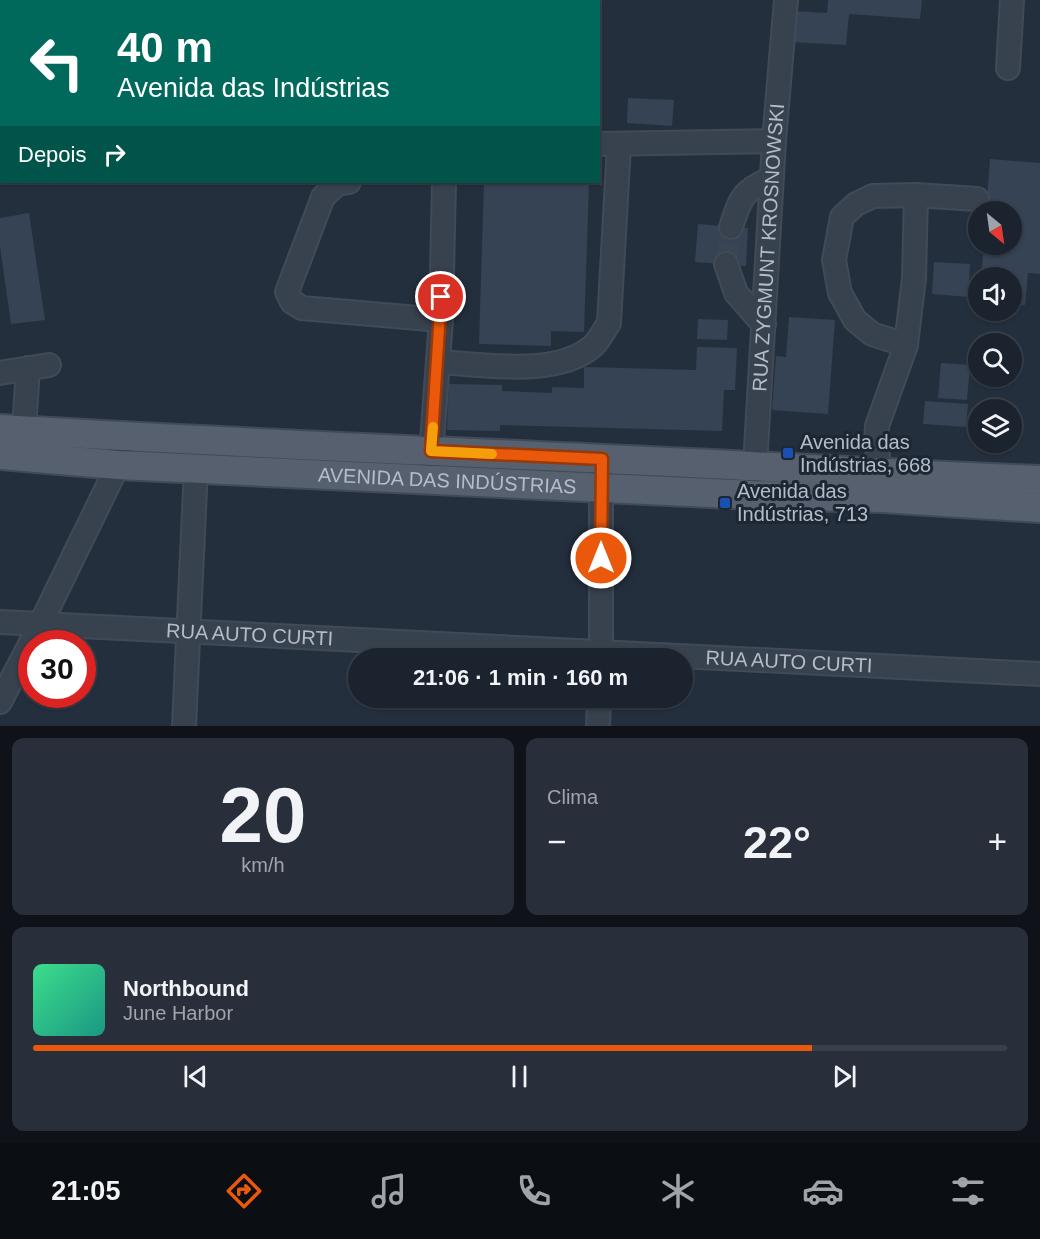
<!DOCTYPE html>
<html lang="pt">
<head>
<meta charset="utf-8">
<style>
	:root { --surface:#1b232e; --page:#282f3a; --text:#f1f3f6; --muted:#a0a4aa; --line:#39404a; --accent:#ea580c }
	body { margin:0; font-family:Helvetica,sans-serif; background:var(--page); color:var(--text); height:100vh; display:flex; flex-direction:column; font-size:22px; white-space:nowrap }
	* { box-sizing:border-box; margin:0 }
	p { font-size:20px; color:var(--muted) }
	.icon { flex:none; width:33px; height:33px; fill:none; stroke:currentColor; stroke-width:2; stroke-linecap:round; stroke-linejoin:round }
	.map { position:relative; height:726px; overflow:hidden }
	.sheet { display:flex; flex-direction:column; gap:12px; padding:12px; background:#0f1319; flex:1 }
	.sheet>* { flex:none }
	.guide { position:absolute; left:0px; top:0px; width:600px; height:183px; box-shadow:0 2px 4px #0004,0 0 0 2px var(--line); background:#00695c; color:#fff; overflow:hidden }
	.needle { width:39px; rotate:151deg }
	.buttons { position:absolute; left:968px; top:201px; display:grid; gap:12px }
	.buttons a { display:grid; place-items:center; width:54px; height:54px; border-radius:50%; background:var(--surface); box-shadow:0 2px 4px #0004,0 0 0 2px var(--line); font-size:30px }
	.speed { position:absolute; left:18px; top:630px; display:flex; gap:12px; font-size:30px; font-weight:700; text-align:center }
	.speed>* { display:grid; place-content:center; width:78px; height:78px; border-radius:50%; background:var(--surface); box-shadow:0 2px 4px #0004,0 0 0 2px var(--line); line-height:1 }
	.speed .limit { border:9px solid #d22; background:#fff; color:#111 }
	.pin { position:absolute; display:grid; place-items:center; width:51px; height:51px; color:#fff; margin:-26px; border:3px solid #fff; border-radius:50%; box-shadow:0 2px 6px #0007 }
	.me { position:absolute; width:66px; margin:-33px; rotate:0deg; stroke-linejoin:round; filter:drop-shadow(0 0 4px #0008) }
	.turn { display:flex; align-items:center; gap:21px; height:126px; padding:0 18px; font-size:27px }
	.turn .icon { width:78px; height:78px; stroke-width:2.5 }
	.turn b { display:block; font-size:42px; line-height:51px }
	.then { display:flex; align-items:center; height:57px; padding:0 18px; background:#0003; gap:12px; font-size:22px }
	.big { font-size:45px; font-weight:800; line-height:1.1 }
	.sheet .card { flex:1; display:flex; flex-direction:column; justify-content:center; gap:9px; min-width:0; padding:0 21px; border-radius:12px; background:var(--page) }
	.sheet .dial { align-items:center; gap:0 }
	.dial b { font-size:78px; line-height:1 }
	.song { display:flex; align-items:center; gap:18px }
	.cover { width:72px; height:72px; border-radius:9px; background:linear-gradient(135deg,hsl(150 70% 55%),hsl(170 70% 35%)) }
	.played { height:6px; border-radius:3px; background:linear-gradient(90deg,var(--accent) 80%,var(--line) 80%) }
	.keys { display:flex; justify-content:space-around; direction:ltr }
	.heat { display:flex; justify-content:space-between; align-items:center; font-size:33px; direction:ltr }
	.sheet .tiles { flex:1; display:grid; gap:12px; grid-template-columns:1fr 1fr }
	.card:last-child { grid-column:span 2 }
	.trip { position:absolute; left:348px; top:648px; width:345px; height:60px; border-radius:30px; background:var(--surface); box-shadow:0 2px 4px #0004,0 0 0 2px var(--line); font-weight:800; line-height:60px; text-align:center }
	.tab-bar { display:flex; height:96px; justify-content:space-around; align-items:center; background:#0b0e12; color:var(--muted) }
	.tab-bar .icon { width:42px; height:42px }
	.tab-bar .selected { color:var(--accent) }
	.tab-bar b { font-size:27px; color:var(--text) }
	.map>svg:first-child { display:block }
	.building { fill:#364354 }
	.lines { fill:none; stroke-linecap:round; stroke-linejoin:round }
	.minor-tunnel { stroke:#3a4453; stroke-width:22; stroke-dasharray:22 11; stroke-linecap:butt }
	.minor-casing { stroke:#414a57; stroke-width:26 }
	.major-casing { stroke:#414a57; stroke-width:32 }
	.minor { stroke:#38414e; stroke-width:22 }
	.major { stroke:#56606e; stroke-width:28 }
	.route-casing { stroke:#983908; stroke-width:15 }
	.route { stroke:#ea580c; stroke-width:10 }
	.slow { stroke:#f59e0b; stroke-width:10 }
	.transit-dot { fill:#1a4fb4; stroke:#1d2633; stroke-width:2 }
	.labels { text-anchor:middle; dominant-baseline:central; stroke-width:6; stroke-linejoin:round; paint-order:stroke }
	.street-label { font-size:20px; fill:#b4bcc9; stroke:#1d2633 }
	.poi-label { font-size:20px; fill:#b4bcc9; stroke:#1d2633; text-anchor:start }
</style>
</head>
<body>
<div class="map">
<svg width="1040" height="726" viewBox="0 0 1040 726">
	<rect width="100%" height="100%" fill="#242f3e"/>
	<path class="building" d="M828,0H922L920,19L849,14L846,45L792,42L794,11L827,13Z
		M628,98L674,100L672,126L627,123Z
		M990,159L1040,163V274L1028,273L1025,305L1011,304V278H981L984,244H1011V212H986Z
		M484,182H589L584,332L551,331V346L479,344Z
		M29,213L45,320L11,324L0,246V218Z
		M698,224L748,228L746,266L695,262Z
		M934,262L970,264L968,297L932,294Z
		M789,317L835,320L828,414L772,410L776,356L786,357Z
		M698,319L728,320L727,340L697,339Z
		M697,347L737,348L735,390H724L722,431L500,425V431L447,430L449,384L502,385V391L552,393V387L584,388V367L696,370Z
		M941,363L970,365L967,400L938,398Z
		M925,401L968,404L966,427L923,424Z"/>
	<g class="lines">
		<path class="minor-tunnel" d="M726,264L731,227"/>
		<g class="minor-casing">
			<g id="minor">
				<path d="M1008,68L1012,0"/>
				<path d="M598,144L774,141"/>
				<path d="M349,182L337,184L323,197L287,292L292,302L302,308L441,320"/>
				<path d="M731,227C741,197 742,191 772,178"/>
				<path d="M726,264L736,293L764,325"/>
				<path d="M906,345L872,334L855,320L840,293L834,260L842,217L856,204L873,196L916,195L977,199"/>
				<path d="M438,362C483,364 556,378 593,346C599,341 604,330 609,323L619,145"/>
				<path d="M0,373L49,365"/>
				<path d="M24,430L28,368"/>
				<path d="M430,468L441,320L444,182"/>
				<path id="s1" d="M754,483L774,141L786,0"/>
				<path d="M882,488L876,441L877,426L906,345L914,278L916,195"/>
				<path id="s2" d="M0,622L1040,674"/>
				<path d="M601,658V472"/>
				<path d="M0,702L40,625L118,465L121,450"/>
				<path d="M184,726L196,468"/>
				<path d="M598,726L599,698"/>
			</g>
		</g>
		<g class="major-casing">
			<g id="major">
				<path d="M0,429C209,442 418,450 627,460C765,466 902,475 1040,480"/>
				<path id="s3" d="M0,455L118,465L753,495L882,498L1040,508"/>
			</g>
		</g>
		<use href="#minor" class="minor"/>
		<use href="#major" class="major"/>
	</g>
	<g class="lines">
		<g class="route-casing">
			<path id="route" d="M441,297L431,451L602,459L601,558"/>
		</g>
		<use href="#route" class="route"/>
		<path class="slow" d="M433,427L431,451L492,454"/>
	</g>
	<g class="transit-dot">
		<rect x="782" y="447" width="12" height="12" rx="3"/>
		<rect x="719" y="497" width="12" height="12" rx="3"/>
	</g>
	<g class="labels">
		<g class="street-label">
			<text stroke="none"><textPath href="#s1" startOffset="236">RUA ZYGMUNT KROSNOWSKI</textPath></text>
			<text stroke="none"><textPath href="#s3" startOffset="448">AVENIDA DAS INDÚSTRIAS</textPath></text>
			<text stroke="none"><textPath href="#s2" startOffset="250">RUA AUTO CURTI</textPath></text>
			<text stroke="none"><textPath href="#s2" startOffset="790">RUA AUTO CURTI</textPath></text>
		</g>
		<g class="poi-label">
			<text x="800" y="442">Avenida das<tspan x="800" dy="23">Indústrias, 668</tspan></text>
			<text x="737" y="491">Avenida das<tspan x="737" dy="23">Indústrias, 713</tspan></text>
		</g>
	</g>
</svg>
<div class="buttons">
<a><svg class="needle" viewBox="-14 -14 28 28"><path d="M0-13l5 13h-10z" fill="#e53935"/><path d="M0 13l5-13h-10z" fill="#a0a4aa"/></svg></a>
<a><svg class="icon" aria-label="sound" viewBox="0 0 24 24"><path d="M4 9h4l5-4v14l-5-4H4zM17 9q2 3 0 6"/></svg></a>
<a><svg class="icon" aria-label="search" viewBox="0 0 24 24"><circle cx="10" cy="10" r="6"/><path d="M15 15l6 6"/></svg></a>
<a><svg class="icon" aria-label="layers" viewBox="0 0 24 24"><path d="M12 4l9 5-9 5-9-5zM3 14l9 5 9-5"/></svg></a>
</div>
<div class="speed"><div class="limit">30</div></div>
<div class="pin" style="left:441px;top:297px;background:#d93025"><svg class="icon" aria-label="arrive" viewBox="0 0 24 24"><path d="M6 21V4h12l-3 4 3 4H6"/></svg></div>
<svg class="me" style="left:601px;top:558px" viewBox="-20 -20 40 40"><circle r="17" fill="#ea580c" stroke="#fff" stroke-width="3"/><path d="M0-11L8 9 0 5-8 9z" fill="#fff"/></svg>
<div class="trip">21:06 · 1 min · 160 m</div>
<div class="guide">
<div class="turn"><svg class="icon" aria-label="left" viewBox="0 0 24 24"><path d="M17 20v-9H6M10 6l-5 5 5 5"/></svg><div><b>40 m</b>Avenida das Indústrias</div></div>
<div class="then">Depois<svg class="icon" aria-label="right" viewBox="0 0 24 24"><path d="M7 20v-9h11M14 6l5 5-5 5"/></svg></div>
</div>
</div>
<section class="sheet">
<div class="tiles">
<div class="card dial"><b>20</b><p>km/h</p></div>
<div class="card"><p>Clima</p>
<div class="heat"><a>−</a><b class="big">22°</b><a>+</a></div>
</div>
<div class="card">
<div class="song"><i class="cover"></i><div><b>Northbound</b><p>June Harbor</p></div></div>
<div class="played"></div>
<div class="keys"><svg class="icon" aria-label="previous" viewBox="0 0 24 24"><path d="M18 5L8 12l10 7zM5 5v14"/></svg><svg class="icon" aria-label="pause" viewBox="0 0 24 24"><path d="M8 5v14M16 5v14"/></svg><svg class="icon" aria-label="next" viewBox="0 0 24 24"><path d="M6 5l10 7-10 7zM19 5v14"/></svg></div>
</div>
</div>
</section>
<nav class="tab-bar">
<b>21:05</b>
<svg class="icon selected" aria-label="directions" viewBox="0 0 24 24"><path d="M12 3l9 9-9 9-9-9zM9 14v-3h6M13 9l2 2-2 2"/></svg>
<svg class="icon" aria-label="music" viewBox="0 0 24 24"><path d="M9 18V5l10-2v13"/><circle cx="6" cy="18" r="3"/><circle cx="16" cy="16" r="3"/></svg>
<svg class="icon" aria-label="phone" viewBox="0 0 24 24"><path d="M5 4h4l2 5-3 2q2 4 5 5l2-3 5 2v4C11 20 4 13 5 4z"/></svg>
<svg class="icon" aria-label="climate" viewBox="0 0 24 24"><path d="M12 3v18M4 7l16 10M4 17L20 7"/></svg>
<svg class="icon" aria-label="car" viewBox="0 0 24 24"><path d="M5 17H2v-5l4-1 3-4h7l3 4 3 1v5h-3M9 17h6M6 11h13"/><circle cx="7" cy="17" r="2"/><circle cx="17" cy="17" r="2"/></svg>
<svg class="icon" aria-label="filters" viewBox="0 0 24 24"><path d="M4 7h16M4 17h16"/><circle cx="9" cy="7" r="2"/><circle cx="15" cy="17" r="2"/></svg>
</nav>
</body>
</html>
